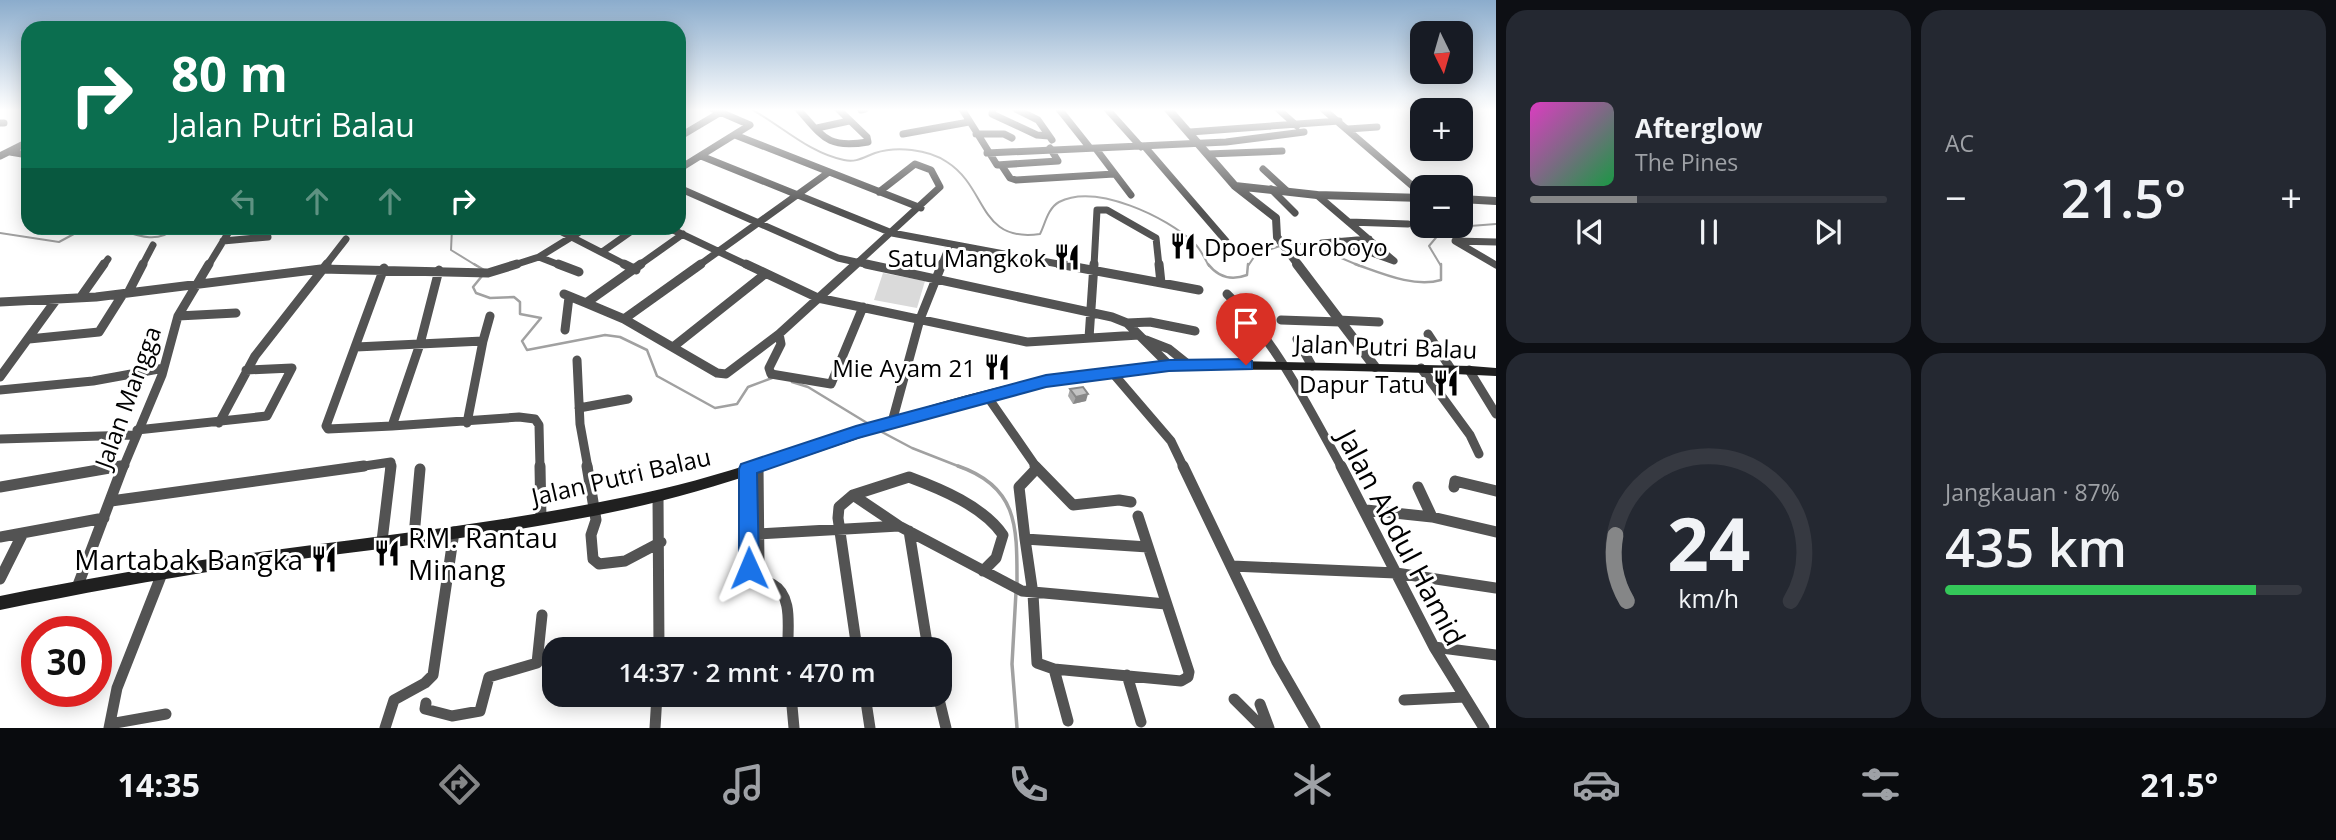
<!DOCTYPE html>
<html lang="id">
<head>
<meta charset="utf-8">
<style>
	:root { --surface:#171b24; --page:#242831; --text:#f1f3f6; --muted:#9ea1a6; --line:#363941; --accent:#858687 }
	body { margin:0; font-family:"Open Sans",sans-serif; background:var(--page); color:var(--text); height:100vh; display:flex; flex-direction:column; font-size:26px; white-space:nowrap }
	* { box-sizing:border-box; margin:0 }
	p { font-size:23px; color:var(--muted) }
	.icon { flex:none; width:38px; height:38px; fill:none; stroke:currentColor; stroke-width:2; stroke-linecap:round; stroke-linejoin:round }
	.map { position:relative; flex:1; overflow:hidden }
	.drawer { display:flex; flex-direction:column; gap:10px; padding:10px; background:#0d0f14; width:840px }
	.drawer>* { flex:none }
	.hud { position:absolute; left:21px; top:21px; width:665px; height:214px; border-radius:21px; box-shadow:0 4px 18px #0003; background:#0b6e4f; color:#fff; overflow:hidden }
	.needle { width:46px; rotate:175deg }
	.controls { position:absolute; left:1410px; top:21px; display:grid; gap:14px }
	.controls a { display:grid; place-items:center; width:63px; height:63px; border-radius:14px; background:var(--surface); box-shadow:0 4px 18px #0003; font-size:35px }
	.speed { position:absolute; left:21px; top:616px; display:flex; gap:14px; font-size:35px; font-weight:700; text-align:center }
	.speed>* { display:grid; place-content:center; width:91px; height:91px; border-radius:50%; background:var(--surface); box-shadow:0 4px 18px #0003; line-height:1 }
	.speed .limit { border:10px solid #d22; background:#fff; color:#111 }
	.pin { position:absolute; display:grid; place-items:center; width:60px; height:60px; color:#fff; margin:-72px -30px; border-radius:50% 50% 50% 0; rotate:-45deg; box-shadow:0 0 7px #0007 }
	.pin .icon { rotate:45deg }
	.me { position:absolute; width:77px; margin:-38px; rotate:359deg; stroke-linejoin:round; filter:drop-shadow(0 0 5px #0008) }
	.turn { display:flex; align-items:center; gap:24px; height:147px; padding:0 35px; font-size:32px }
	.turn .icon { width:91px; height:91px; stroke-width:2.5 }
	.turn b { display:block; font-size:49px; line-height:60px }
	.lanes { display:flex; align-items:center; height:66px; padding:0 35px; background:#0003; justify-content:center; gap:35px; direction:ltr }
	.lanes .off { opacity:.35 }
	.big { font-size:52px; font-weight:600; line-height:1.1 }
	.drawer .card { flex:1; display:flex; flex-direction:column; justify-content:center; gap:10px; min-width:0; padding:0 24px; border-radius:21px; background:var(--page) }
	.drawer .dial { align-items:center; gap:0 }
	.dial svg { height:182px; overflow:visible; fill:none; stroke:var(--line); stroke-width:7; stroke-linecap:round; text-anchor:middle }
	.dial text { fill:var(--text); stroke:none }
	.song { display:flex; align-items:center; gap:21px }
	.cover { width:84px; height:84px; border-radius:10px; background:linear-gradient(135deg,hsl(310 70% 55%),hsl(140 70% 35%)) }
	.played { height:7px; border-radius:4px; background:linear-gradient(90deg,var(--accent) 30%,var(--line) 30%) }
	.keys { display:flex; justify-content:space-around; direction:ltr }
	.heat { display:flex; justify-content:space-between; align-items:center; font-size:38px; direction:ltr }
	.charge { height:10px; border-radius:5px; background:linear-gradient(90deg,#34c759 87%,var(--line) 0) }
	.drawer .tiles { flex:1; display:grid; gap:10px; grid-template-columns:repeat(2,1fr) }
	.trip { position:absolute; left:542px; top:637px; width:410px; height:70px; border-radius:21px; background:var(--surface); box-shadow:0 4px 18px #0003; font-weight:600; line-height:70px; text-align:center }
	.menu { display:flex; height:112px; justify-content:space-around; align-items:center; background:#090b0e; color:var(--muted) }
	.menu .icon { width:49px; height:49px }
	.menu .current { color:var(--accent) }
	.menu b { font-size:32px; color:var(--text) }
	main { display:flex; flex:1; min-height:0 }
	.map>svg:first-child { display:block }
	.green { fill:#dadada }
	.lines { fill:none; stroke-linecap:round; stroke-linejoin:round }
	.stream-far2 { stroke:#a1a1a1; stroke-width:2 }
	.stream-far1 { stroke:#a1a1a1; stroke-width:2.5 }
	.stream { stroke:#a1a1a1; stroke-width:3.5 }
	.minor-far2 { stroke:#535353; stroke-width:7 }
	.minor-far1 { stroke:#535353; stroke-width:9 }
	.minor { stroke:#535353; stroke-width:11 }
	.tertiary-far1 { stroke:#535353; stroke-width:8 }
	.tertiary { stroke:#535353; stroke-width:10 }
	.secondary { fill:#202020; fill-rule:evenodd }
	.wall { fill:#a8a8a8 }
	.shaded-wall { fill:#888 }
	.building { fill:#c3c3c3; stroke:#888; stroke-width:2 }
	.route { fill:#1a73e8; stroke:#114b97; stroke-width:2 }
	.labels { text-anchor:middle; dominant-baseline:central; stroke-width:6; stroke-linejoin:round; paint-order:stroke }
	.poi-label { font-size:24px; fill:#000; stroke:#fff; text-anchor:end }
	.street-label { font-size:24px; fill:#000; stroke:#fff }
	.near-poi-label { font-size:28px; fill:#000; stroke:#fff; text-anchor:start }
	.near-street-label { font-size:28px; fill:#000; stroke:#fff }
</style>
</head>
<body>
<main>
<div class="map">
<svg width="1496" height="728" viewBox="0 0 1496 728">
	<rect width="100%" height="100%" fill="#fff"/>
	<path class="green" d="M883,273L925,281L917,308L874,300Z"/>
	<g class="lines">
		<path class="stream-far2" d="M751,109C782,126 809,153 844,160C856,163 864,157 875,153C896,146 928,149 947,162C988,188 978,243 1040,234C1045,224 1048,208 1059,202C1096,183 1167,217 1194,243C1201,249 1204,258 1209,266
			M115,228C136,235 157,245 175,228
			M452,228L451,250L477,266
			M0,233L59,242L85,228
			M1286,244H1308L1360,266
			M1248,266L1256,254L1280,246
			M1441,266L1429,246L1444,228L1496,224"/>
		<path class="stream-far1" d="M474,264L484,270
			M1208,264C1218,277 1231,281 1247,275L1248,264
			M1355,264C1381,273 1414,288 1441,280V264
			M482,276L473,287L476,293L490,298L514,297L520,302V314L541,318L522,341L527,350L605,335L620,337L647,350L657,376L715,408L737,404L748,387L772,378
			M792,382L808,387L872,426
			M880,431L912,448L963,468"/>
		<path class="stream" d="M958,466C1019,487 1017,528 1017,585
			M1016,592L1012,664L1017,728"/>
		<path class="minor-far2" d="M798,109C823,137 827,149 868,142L867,137L838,109
			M962,109L997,165L1058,161L1050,148
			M993,109L992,114L1037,135L1049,136
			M1016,109L1038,120L1052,140
			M1059,109L1090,148
			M1107,109L1141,147
			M1278,109L1297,126
			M1323,109L1423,195
			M861,110L865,109
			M679,112L684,109
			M0,123H4
			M817,128L849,121
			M1348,129L1377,127
			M1190,132L1339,121
			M903,134L969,122
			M976,134H1004L1012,138
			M735,135L921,208
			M679,137L721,112
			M1145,147L1226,241
			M1096,149L1131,195
			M10,152L28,155
			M987,153L1226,142L1304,132
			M1208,154L1282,151
			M0,156L28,142
			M701,156L892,233L1069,266
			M1002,166L1010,178L1016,180L1114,174
			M679,169L750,125L713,109
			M1263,169L1287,191
			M679,188L838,258L874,266
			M1271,189L1295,213
			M1317,195L1394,261L1339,241
			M1349,222L1408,224
			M480,228H490
			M554,228L628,266
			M669,228L749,266
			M223,241L268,237
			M1496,242L1455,241L1496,265
			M1322,243L1369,239
			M602,252L636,228
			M539,257L562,266
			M103,266L108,259
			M142,266L153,245
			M208,266L230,230
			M325,266L346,239
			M511,266L539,257L586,228
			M638,266L683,234
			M698,266L829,172
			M854,266L940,187L931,170L915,164L879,192
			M941,266L950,244
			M1094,266L1097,210H1107L1156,238L1159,266"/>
		<path class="minor-far1" d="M558,264L579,272
			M624,264L636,270
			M641,264L586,303L624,319L717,373L726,374L779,334L856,264
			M746,264L818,298L1027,342L1139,335
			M866,264L1112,317L1127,323L1169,365
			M1059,264L1199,290
			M1159,264L1161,283
			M384,268L326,426L328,429L392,426L420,344L439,270
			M128,293L143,264
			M564,294L586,303
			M1227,294C1277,342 1308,407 1342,468
			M80,298L104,264
			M0,302L96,297L321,269L488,273L517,264
			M178,316L236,313
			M624,319L701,264
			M1281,320L1340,322
			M1338,320L1379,322
			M1127,323L1150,322L1195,331
			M565,330L569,297
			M779,334L781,344L769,368L771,374L831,384L863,307
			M1428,334L1451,369
			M1089,338L1094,264
			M29,339L99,332L123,294
			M1297,339L1312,366
			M1146,340L1169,349L1189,365
			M483,341L490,316
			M356,347L483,341L467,423
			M673,347L765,274
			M577,360L580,424L588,468
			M1421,368L1470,435L1479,454
			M1469,370L1496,414
			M1111,371L1171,441L1184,468
			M0,377L56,300
			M0,390L93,381L164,368
			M987,396L1037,468
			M579,408L628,399
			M892,422L920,319L942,264
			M219,423L255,356L327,264
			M392,426L519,417L535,419L539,425L540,468
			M137,430L267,416L292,368L246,370
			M0,439L135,435
			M111,468L125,465
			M123,468L162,375L178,316L209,264
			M351,468L391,462L390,468"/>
		<path class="minor" d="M540,466L541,519
			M587,466L596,520L591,535L593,559L599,564L625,561L661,542
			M1035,466L1073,505L1119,500L1131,502
			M1183,466L1277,662L1315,728
			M1341,466L1434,647L1484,728
			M1037,468L1019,487L1025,539L1148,547
			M748,469L749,568C755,578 763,579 772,584C794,596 787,628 788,649
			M0,487L121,466
			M1418,487L1432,517
			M1454,487L1455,481L1496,491
			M853,495L899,526L1022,591L1166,604
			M658,496L659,649
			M111,501L364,466
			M1366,510L1432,517L1496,532
			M909,531L928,649
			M758,534L899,526
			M414,536L420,469
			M0,537L104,518
			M1025,539L1033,594L1037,663L1054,669L1181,681L1188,677L1189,672L1138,516
			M382,541L391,466
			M1232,566L1396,573L1496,588
			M755,578L759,567L758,466
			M0,579L23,533
			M78,585L123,466
			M1434,647L1496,655
			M819,649L927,643
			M857,649L838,518L839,507L853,495L909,477C941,489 983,506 1003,535L996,558L983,571
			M1054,669L1068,721
			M1127,675L1141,722
			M791,695L794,728
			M865,695L870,728
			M938,695L946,728
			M1234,699L1263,728
			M1404,700L1464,697
			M426,703L425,709L452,716L480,711L489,677L537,663L542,615
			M1260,704L1269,728
			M110,724L166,714
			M109,728L117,688L163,571
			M385,728L394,700L425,683L433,675L454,532
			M655,728L657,695"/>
		<path class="tertiary-far1" d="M1168,109L1235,186L1276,218L1277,237L1299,266
			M1235,186L1317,195L1423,198
			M1461,199L1496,201"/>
		<path class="tertiary" d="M1297,264L1375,367"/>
		<path class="secondary" d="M1234,361L1471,366L1496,368V376C1427,372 1358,371 1289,370C1208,369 1125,369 1045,386C902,414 769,478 627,509C497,537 365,550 234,568C155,580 78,594 0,610V596C79,580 157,566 237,555C367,537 497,524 625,497C752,472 870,418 995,388C1074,369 1153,362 1234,361Z"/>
	</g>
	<path class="wall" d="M1070,389L1086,401L1073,404L1068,396Z"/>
	<path class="shaded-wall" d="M1088,394L1086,401L1073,404L1076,397Z"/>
	<path class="building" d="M1083,387L1088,394L1076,397L1070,389Z"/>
	<linearGradient id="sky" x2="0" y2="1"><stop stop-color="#8baccc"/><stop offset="0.52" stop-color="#fff"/><stop offset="1" stop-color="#fff" stop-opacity="0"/></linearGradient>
	<rect width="1496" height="211" fill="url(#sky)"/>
	<path class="route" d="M1246,359L1252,361V369L1169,371L1046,387L858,438L757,473L759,568L756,574L749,577L742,574L739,568V469L741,464L856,426L1046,375L1169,360Z"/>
	<defs>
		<g id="restaurant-bare" transform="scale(2.1)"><path d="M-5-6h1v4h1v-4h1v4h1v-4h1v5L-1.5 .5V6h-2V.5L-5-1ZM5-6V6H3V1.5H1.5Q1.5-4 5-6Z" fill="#000" stroke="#fff" stroke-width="2.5" paint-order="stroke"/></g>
	</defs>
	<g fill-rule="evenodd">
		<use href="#restaurant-bare" x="1183" y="246"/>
		<use href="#restaurant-bare" x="1067" y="257"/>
		<use href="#restaurant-bare" x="997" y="367"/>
		<use href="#restaurant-bare" x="1446" y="383"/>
		<use href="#restaurant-bare" x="387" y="553"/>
		<use href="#restaurant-bare" x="324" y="559"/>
	</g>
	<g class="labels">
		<g class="poi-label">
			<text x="1204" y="246" text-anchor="start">Dpoer Suroboyo</text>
			<text x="1046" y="257">Satu Mangkok</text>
			<text x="976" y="367">Mie Ayam 21</text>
			<text x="1425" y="383">Dapur Tatu</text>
		</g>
		<g class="street-label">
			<text transform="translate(1386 346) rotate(2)">Jalan Putri Balau</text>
			<text transform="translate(127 397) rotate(-70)">Jalan Mangga</text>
			<text transform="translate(621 476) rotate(-13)">Jalan Putri Balau</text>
		</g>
		<g class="near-poi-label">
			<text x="408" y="537">RM. Rantau<tspan x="408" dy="32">Minang</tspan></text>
			<text x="303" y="559" text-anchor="end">Martabak Bangka</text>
		</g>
		<g class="near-street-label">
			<text transform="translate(1402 537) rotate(62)">Jalan Abdul Hamid</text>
		</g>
	</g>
</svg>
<div class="controls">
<a><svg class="needle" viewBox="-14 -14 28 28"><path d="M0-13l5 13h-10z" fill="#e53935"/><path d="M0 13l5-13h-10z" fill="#9ea1a6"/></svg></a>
<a>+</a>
<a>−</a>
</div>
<div class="speed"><div class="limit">30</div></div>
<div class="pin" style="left:1246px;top:365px;background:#d93025"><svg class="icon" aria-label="arrive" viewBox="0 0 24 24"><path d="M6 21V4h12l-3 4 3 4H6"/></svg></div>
<svg class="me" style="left:749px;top:568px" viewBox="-20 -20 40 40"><path d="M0-17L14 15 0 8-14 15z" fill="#1a73e8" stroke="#fff" stroke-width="4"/></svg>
<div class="trip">14:37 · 2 mnt · 470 m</div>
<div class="hud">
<div class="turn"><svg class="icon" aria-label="right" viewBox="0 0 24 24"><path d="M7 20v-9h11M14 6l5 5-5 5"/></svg><div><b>80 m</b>Jalan Putri Balau</div></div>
<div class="lanes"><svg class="icon off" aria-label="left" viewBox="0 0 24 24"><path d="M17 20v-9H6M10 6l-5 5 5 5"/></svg><svg class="icon off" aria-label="ahead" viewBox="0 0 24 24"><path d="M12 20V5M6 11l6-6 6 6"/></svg><svg class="icon off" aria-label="ahead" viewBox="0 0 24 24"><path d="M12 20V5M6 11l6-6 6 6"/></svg><svg class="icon" aria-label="right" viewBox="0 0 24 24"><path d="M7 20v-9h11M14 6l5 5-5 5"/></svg></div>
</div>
</div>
<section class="drawer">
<div class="tiles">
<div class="card">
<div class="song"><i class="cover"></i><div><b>Afterglow</b><p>The Pines</p></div></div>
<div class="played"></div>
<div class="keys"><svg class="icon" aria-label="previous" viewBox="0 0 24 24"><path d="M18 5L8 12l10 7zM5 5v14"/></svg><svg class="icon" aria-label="pause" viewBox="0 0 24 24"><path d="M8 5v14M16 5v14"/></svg><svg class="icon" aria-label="next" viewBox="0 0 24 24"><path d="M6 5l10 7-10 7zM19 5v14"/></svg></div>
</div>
<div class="card"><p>AC</p>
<div class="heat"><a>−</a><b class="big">21.5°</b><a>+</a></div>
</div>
<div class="card dial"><svg viewBox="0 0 100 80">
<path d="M14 69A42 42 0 1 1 86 69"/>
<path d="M14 69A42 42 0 0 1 9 40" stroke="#858687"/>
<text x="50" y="56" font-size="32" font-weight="700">24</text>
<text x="50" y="72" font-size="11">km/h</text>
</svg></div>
<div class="card"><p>Jangkauan · 87%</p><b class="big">435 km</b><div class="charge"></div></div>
</div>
</section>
</main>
<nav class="menu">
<b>14:35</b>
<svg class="icon current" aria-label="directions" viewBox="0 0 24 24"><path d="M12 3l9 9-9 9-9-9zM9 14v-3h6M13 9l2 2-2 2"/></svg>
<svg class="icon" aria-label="music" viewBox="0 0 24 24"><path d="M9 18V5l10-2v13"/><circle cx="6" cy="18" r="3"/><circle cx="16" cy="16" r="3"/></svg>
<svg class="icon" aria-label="phone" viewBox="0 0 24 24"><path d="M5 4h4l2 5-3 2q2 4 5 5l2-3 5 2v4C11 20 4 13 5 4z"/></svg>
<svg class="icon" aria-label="climate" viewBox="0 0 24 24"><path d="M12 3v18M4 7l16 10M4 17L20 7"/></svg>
<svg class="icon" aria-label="car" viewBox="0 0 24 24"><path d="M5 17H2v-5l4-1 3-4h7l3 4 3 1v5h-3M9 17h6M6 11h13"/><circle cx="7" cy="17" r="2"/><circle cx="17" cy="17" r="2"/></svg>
<svg class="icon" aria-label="filters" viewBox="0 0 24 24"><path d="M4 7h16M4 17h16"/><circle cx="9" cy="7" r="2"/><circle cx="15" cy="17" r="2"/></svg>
<b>21.5°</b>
</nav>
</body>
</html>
